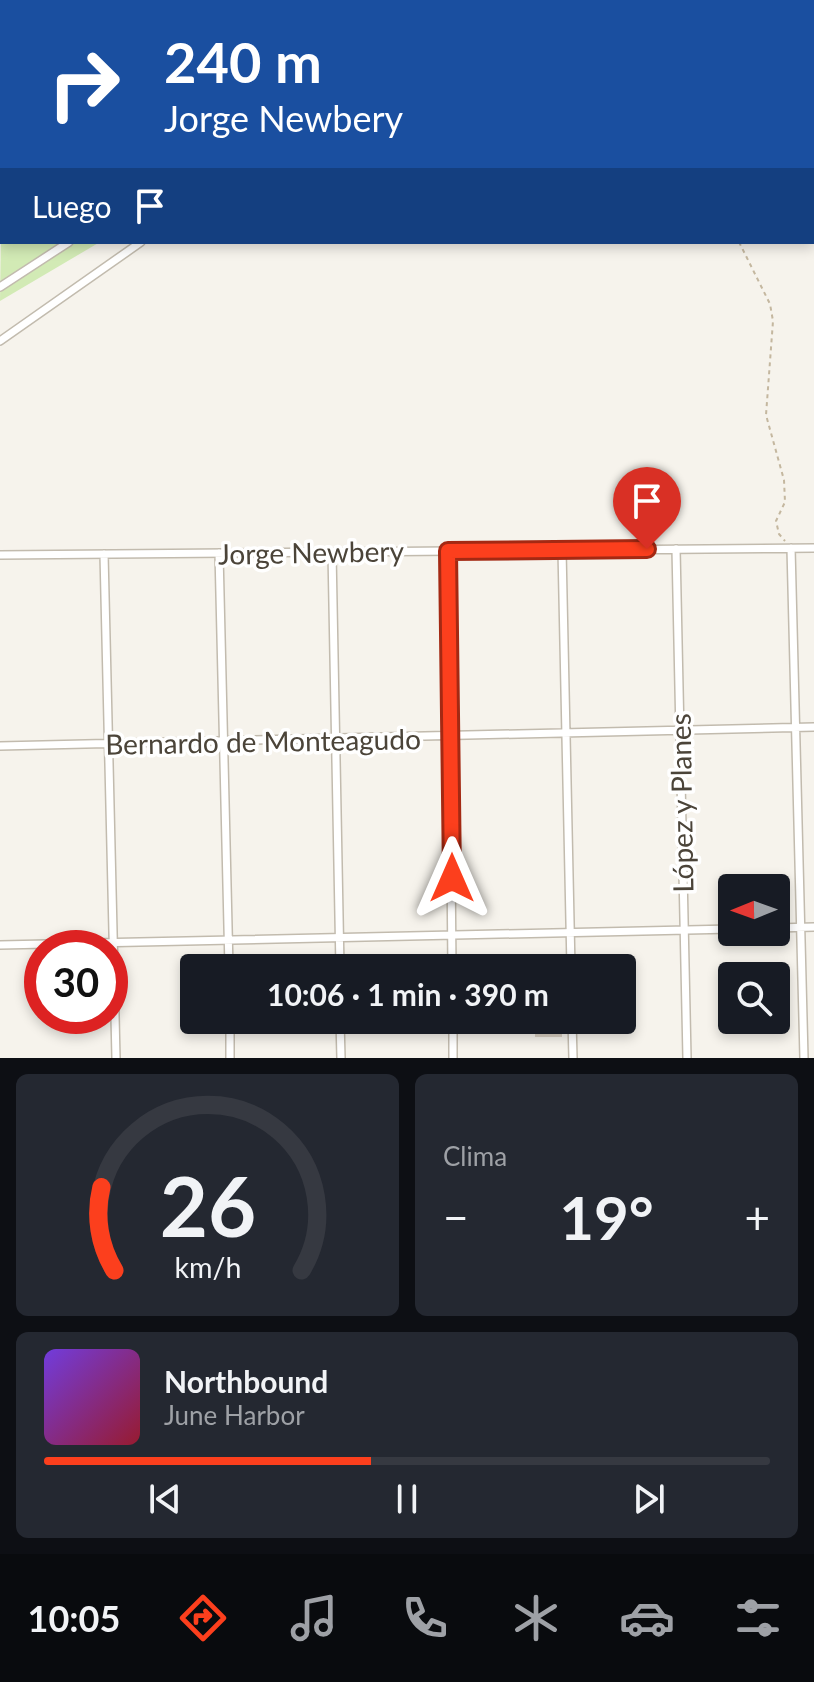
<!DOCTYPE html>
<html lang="es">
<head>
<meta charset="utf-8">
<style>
	:root { --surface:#171b24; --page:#242831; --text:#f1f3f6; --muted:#9ea1a6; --line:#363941; --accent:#fc3f1d }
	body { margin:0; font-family:Lato,sans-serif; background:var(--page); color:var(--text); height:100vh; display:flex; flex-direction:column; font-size:30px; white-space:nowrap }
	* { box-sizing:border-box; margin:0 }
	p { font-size:26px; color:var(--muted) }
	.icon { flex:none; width:44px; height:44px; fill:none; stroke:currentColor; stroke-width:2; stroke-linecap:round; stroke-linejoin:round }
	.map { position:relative; height:1058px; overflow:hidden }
	.sheet { display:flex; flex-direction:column; gap:16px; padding:16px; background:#0d0f14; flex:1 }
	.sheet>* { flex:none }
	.banner { position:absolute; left:0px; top:0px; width:814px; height:244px; box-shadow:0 4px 12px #0003; background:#1a4fa0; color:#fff; overflow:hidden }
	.needle { width:52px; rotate:269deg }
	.fabs { position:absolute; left:718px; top:874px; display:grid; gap:16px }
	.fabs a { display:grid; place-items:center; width:72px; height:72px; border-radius:8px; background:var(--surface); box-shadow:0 4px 12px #0003; font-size:40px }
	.speed { position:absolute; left:24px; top:930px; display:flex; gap:16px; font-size:40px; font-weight:700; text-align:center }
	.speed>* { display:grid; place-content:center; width:104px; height:104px; border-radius:50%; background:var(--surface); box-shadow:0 4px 12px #0003; line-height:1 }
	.speed .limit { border:12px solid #d22; background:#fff; color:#111 }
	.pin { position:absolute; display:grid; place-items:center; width:68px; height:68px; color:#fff; margin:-82px -34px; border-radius:50% 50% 50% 0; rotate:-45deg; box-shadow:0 0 8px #0007 }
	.pin .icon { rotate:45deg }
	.me { position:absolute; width:88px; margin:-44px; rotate:0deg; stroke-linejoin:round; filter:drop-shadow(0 0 6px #0008) }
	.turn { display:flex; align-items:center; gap:28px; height:168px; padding:0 32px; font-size:36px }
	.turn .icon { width:104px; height:104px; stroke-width:2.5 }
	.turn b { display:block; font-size:56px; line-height:68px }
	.then { display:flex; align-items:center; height:76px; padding:0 32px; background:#0003; gap:16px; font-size:30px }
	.big { font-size:60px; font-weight:700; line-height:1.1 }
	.sheet .tile { flex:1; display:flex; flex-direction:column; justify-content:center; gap:12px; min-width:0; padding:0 28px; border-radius:12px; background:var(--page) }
	.sheet .dial { align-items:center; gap:0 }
	.dial svg { height:208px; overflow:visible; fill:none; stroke:var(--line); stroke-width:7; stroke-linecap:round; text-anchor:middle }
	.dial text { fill:var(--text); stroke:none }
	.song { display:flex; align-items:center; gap:24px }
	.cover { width:96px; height:96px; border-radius:12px; background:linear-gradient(135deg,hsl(260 70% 55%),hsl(350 70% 35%)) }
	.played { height:8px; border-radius:4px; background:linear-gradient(90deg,var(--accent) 45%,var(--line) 45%) }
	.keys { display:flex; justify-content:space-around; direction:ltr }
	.heat { display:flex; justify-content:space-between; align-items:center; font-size:44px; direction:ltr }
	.sheet .tiles { flex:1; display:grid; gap:16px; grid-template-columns:1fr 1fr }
	.tile:last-child { grid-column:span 2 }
	.trip { position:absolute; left:180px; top:954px; width:456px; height:80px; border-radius:8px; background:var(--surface); box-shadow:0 4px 12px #0003; font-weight:700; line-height:80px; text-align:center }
	.tab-bar { display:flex; height:128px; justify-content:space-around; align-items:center; background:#090b0e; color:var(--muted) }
	.tab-bar .icon { width:56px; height:56px }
	.tab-bar .selected { color:var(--accent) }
	.tab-bar b { font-size:36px; color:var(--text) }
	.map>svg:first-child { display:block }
	.green { fill:#d2eab5 }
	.building { fill:#d8cfc1 }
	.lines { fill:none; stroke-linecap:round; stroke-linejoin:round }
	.minor-casing { stroke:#c2bbae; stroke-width:10 }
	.path { stroke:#c4b79f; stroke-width:2; stroke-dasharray:4 4; stroke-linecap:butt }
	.minor { stroke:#fff; stroke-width:7 }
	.route-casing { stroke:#a42913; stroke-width:20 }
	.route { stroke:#fc3f1d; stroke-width:14 }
	.labels { text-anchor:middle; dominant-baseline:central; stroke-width:7; stroke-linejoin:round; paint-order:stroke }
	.street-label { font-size:28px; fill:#4b4439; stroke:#fff }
</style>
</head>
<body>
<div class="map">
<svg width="814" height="1058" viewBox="0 0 814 1058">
	<rect width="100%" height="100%" fill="#f6f3ec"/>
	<path class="green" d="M280,0H686L272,2Z
		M2,161V242H100L0,301Z"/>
	<path class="building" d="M535,1020H546V1024L562,1023V1037H535Z"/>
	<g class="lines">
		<g class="minor-casing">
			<path id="minor" d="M588,0L589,2
				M428,2L436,0
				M605,2L612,0
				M738,2L744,0
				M0,208L2,206
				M0,287L69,242
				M0,341L141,242
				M791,548L804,1058
				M676,549L687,1058
				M562,550L571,968
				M448,551L452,968
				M332,552L340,968
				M219,553L229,968
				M104,554L116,1058
				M0,555L814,548
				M0,746L814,727
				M776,928L814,927
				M0,945L732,929
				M230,1020V1058
				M340,1020L341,1058
				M453,1020V1058
				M572,1020L573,1058"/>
		</g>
		<path class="path" d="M739,242L770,304L773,321L766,415L784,480L785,502L776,521L779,534L785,541"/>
		<use href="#minor" class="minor"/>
	</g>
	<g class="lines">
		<g class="route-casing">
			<path id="route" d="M452,878L448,551L647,549"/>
		</g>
		<use href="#route" class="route"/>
	</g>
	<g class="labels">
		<g class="street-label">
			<text transform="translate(311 552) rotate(-1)">Jorge Newbery</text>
			<text transform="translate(263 741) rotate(-1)">Bernardo de Monteagudo</text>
			<text transform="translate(681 803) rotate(-91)">López y Planes</text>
		</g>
	</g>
</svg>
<div class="fabs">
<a><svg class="needle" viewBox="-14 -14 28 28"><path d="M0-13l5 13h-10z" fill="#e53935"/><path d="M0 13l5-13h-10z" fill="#9ea1a6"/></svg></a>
<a><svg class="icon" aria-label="search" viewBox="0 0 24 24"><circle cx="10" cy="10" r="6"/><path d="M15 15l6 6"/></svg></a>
</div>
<div class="speed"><div class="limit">30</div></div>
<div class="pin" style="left:647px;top:549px;background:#d93025"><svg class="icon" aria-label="arrive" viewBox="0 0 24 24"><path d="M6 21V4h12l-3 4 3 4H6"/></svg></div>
<svg class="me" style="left:452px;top:878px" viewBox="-20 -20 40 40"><path d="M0-17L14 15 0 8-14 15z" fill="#fc3f1d" stroke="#fff" stroke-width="4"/></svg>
<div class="trip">10:06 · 1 min · 390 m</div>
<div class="banner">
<div class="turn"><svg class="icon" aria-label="right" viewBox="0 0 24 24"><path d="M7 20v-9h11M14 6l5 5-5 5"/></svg><div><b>240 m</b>Jorge Newbery</div></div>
<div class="then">Luego<svg class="icon" aria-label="arrive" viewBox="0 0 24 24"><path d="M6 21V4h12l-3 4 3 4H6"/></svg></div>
</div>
</div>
<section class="sheet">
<div class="tiles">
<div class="tile dial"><svg viewBox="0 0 100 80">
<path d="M14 69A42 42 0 1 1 86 69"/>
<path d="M14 69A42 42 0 0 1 9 37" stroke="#fc3f1d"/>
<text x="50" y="56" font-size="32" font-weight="700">26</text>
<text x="50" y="72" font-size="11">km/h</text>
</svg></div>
<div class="tile"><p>Clima</p>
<div class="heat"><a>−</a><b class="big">19°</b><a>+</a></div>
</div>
<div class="tile">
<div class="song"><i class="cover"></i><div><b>Northbound</b><p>June Harbor</p></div></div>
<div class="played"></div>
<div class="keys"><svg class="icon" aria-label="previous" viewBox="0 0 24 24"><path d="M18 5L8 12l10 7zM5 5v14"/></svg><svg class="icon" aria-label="pause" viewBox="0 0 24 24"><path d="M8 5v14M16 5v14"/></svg><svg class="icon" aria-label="next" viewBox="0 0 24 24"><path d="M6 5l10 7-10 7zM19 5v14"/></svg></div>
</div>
</div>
</section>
<nav class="tab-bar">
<b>10:05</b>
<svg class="icon selected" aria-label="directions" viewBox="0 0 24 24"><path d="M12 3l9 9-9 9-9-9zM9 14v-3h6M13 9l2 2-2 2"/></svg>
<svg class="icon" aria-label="music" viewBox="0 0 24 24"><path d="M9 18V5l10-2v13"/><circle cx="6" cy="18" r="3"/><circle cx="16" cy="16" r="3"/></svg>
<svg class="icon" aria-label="phone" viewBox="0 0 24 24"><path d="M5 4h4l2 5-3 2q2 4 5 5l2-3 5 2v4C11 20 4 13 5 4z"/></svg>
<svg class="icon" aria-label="climate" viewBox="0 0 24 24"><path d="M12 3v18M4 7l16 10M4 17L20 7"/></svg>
<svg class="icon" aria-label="car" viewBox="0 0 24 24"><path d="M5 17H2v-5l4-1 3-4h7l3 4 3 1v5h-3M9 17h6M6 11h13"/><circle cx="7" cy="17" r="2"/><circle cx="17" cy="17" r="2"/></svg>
<svg class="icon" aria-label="filters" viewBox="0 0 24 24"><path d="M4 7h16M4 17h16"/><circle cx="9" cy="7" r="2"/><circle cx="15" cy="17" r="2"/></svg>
</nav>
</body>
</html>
